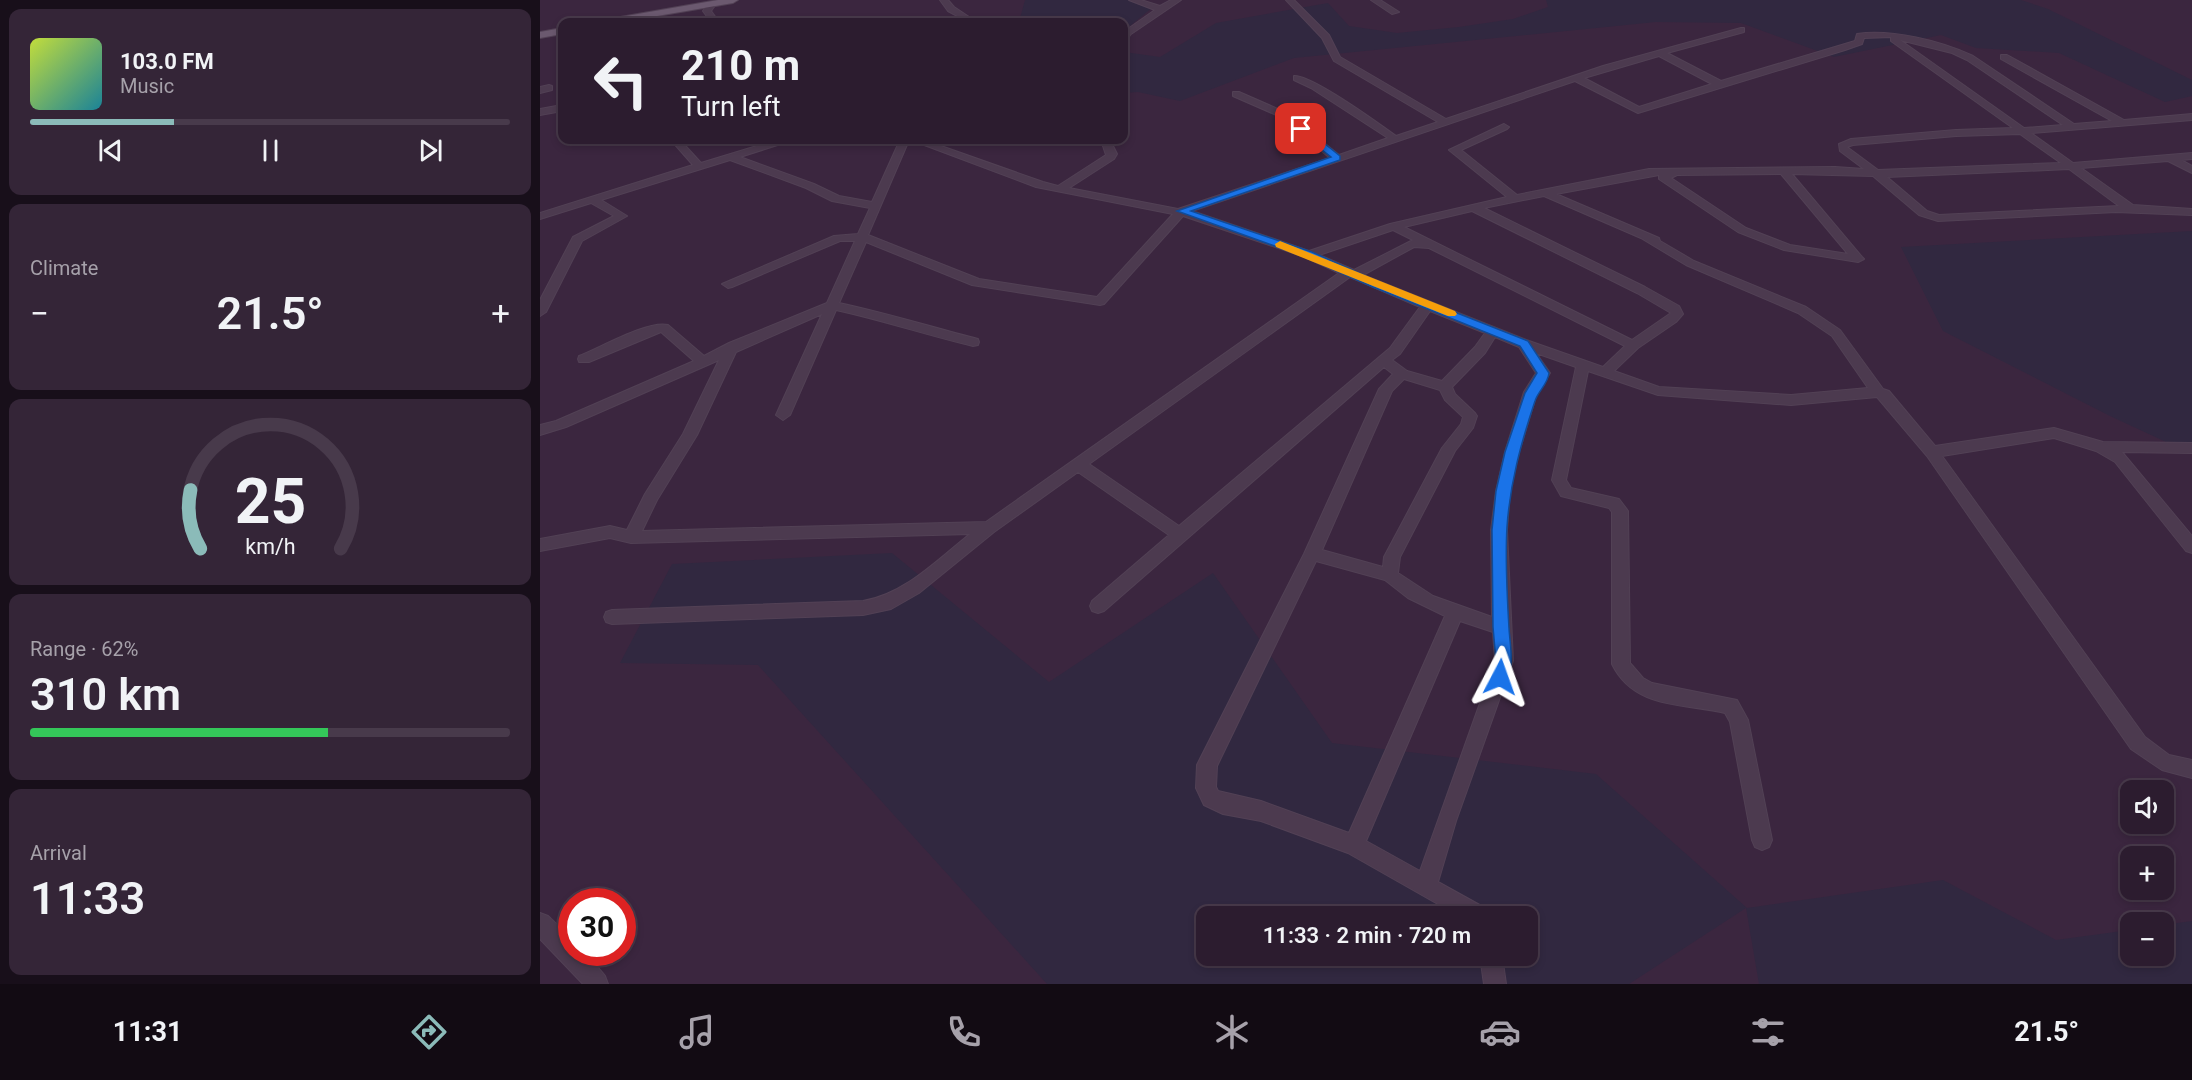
<!DOCTYPE html>
<html lang="en">
<head>
<meta charset="utf-8">
<style>
	:root { --surface:#2c1c2f; --page:#342537; --text:#f1f3f6; --muted:#a6a1aa; --line:#483a4b; --accent:#8bbbb9 }
	body { margin:0; font-family:Roboto,sans-serif; background:var(--page); color:var(--text); height:100vh; display:flex; flex-direction:column; font-size:22px; white-space:nowrap }
	* { box-sizing:border-box; margin:0 }
	p { font-size:20px; color:var(--muted) }
	.icon { flex:none; width:33px; height:33px; fill:none; stroke:currentColor; stroke-width:2; stroke-linecap:round; stroke-linejoin:round }
	.map { position:relative; flex:1; overflow:hidden }
	.sheet { display:flex; flex-direction:column; gap:9px; padding:9px; background:#180f1a; width:540px }
	.sheet>* { flex:none }
	.top-card { position:absolute; left:18px; top:18px; width:570px; height:126px; border-radius:12px; box-shadow:0 3px 9px #0003,0 0 0 2px var(--line); background:#2c1c2f; color:var(--text); overflow:hidden }
	.buttons { position:absolute; left:1580px; top:780px; display:grid; gap:12px }
	.buttons a { display:grid; place-items:center; width:54px; height:54px; border-radius:12px; background:var(--surface); box-shadow:0 3px 9px #0003,0 0 0 2px var(--line); font-size:30px }
	.speed { position:absolute; left:18px; top:888px; display:flex; gap:12px; font-size:30px; font-weight:700; text-align:center }
	.speed>* { display:grid; place-content:center; width:78px; height:78px; border-radius:50%; background:var(--surface); box-shadow:0 3px 9px #0003,0 0 0 2px var(--line); line-height:1 }
	.speed .limit { border:9px solid #d22; background:#fff; color:#111 }
	.pin { position:absolute; display:grid; place-items:center; width:51px; height:51px; color:#fff; margin:-26px; border-radius:12px; box-shadow:0 3px 9px #0006 }
	.me { position:absolute; width:66px; margin:-33px; rotate:4deg; stroke-linejoin:round; filter:drop-shadow(0 0 4px #0008) }
	.turn { display:flex; align-items:center; gap:21px; height:126px; padding:0 24px; font-size:27px }
	.turn .icon { width:78px; height:78px; stroke-width:2.5 }
	.turn b { display:block; font-size:42px; line-height:51px }
	.big { font-size:45px; font-weight:600; line-height:1.1 }
	.sheet .card { flex:1; display:flex; flex-direction:column; justify-content:center; gap:9px; min-width:0; padding:0 21px; border-radius:12px; background:var(--page) }
	.sheet .dial { align-items:center; gap:0 }
	.dial svg { height:156px; overflow:visible; fill:none; stroke:var(--line); stroke-width:7; stroke-linecap:round; text-anchor:middle }
	.dial text { fill:var(--text); stroke:none }
	.song { display:flex; align-items:center; gap:18px }
	.cover { width:72px; height:72px; border-radius:9px; background:linear-gradient(135deg,hsl(70 70% 55%),hsl(190 70% 35%)) }
	.played { height:6px; border-radius:3px; background:linear-gradient(90deg,var(--accent) 30%,var(--line) 30%) }
	.keys { display:flex; justify-content:space-around; direction:ltr }
	.heat { display:flex; justify-content:space-between; align-items:center; font-size:33px; direction:ltr }
	.charge { height:9px; border-radius:4px; background:linear-gradient(90deg,#34c759 62%,var(--line) 0) }
	.trip { position:absolute; left:656px; top:906px; width:342px; height:60px; border-radius:12px; background:var(--surface); box-shadow:0 3px 9px #0003,0 0 0 2px var(--line); font-weight:600; line-height:60px; text-align:center }
	.dock { display:flex; height:96px; justify-content:space-around; align-items:center; background:#120b13; color:var(--muted) }
	.dock .icon { width:42px; height:42px }
	.dock .active { color:var(--accent) }
	.dock b { font-size:27px; color:var(--text) }
	main { display:flex; flex:1; min-height:0 }
	.map>svg:first-child { display:block }
	.green { fill:#312840; fill-rule:evenodd }
	.lines { fill:none; stroke-linecap:round; stroke-linejoin:round }
	.minor-casing { stroke:#524155; stroke-width:2 }
	.major-casing { stroke:#524155; stroke-width:2 }
	.minor { fill:#4c3a4f; fill-rule:evenodd }
	.major { fill:#6b596f; fill-rule:evenodd }
	.route { fill:#1a73e8; stroke:#114b97; stroke-width:1.5 }
	.slow { fill:#f59e0b }
</style>
</head>
<body>
<main>
<section class="sheet">
<div class="card">
<div class="song"><i class="cover"></i><div><b>103.0 FM</b><p>Music</p></div></div>
<div class="played"></div>
<div class="keys"><svg class="icon" aria-label="previous" viewBox="0 0 24 24"><path d="M18 5L8 12l10 7zM5 5v14"/></svg><svg class="icon" aria-label="pause" viewBox="0 0 24 24"><path d="M8 5v14M16 5v14"/></svg><svg class="icon" aria-label="next" viewBox="0 0 24 24"><path d="M6 5l10 7-10 7zM19 5v14"/></svg></div>
</div>
<div class="card"><p>Climate</p>
<div class="heat"><a>−</a><b class="big">21.5°</b><a>+</a></div>
</div>
<div class="card dial"><svg viewBox="0 0 100 80">
<path d="M14 69A42 42 0 1 1 86 69"/>
<path d="M14 69A42 42 0 0 1 9 39" stroke="#8bbbb9"/>
<text x="50" y="56" font-size="32" font-weight="700">25</text>
<text x="50" y="72" font-size="11">km/h</text>
</svg></div>
<div class="card"><p>Range · 62%</p><b class="big">310 km</b><div class="charge"></div></div>
<div class="card"><p>Arrival</p><b class="big">11:33</b></div>
</section>
<div class="map">
<svg width="1652" height="984" viewBox="0 0 1652 984">
	<rect width="100%" height="100%" fill="#3b263f"/>
	<path class="green" d="M485,0H593L613,7L584,31V22H479Z
		M1006,0H1481L1508,9L1652,80V96L1625,102L1519,53L1436,48L1401,35L1294,57L1201,23L1116,22L754,58L640,101L598,92L584,93V52L620,57L676,23L788,3L809,26L857,33L919,27L973,19L1008,7Z
		M1652,231V454L1570,416L1403,331L1361,247Z
		M352,553L509,682L673,573L792,743L1056,774L1207,908L1403,880L1516,940L1590,930V956H1623V925L1652,921V984H1219L1206,908L1089,984H507L218,665L80,663L132,564ZM666,916H987V956H666Z"/>
	<g class="lines">
		<g class="minor-casing">
			<path id="minor" d="M400,0H408L414,7L432,19L429,22H421L423,19L408,11Z
				M589,0H601L620,6L631,0H641L591,34L584,43L585,31L615,10Z
				M746,0H754L789,35L800,57L906,119L1063,66L1201,28H1204V32L1127,53L1181,81L1315,41L1317,34C1352,29 1401,41 1433,56L1534,124L1572,121L1461,59V55H1467L1584,120L1652,114V120L1491,133L1533,163L1652,153V159L1641,160L1652,166V173L1628,161L1541,168L1593,205L1652,209V215L1576,212L1398,221L1379,215L1333,176L1252,174L1322,257L1324,259L1318,262L1244,250L1198,232L1119,179V175L1016,194L1119,238L1120,241L1154,261L1266,307L1300,330L1343,389L1349,391L1395,446L1514,428L1563,442L1652,443V453L1582,452L1652,536V553L1646,551L1575,462L1556,451L1514,438L1402,456L1605,737L1629,755L1652,760V778L1622,770L1591,749L1387,456L1337,397L1251,405L1118,395L1048,371L1026,480L1031,488L1079,499L1088,511L1090,663L1103,678L1112,683L1197,700L1208,720L1232,840L1229,847L1222,850L1215,847L1212,840L1190,722L1185,713C1143,703 1094,709 1072,664V512L1069,508L1021,496L1012,480L1036,367L996,353L1010,373L997,393L979,452L970,491L967,530L973,661L916,821L898,882L945,908L947,916H919L808,853L721,821L683,814L664,805L656,788L657,765L660,759L764,554L839,389L853,374L844,367L564,611L558,613L552,611L550,606L552,601L629,535L538,472L454,532L379,593L351,609L323,615L72,624L66,622L64,617L66,612L72,610L323,601C365,594 397,560 430,534L91,543L70,538L0,551V539L70,526L87,530L105,494L143,434L179,360L26,427L0,435V425L16,421L154,361L121,332L49,362H39L38,359L39,356C60,348 108,320 128,325L164,356L189,343L287,303L315,241H300L192,287L188,288L182,284L294,236L318,234L330,208L292,201L266,188L190,160L61,200L87,216L42,241L6,312L0,316V300L33,237L74,216L51,203L0,219V213L153,165L131,140H140L161,163L236,140H248L247,142L200,157L274,184L299,196L332,202L360,140H369L328,235L439,279L557,297L633,214L496,187L371,140H384L503,182L518,186L566,155L561,140H570L577,154L574,159L529,188L638,209L790,158L741,117L693,96V92H699L747,113L799,155L848,138L771,88L754,80V76C772,75 838,123 856,136L898,122L794,61L782,38ZM1351,37V41L1473,128L1416,130L1311,139L1299,144L1300,151L1324,169L1295,167L1109,169L977,195L921,150L967,129L969,127L964,124L909,150L967,197L850,224L769,251L652,211L1035,81L1098,113L1305,50L1322,44L1324,38ZM1360,40L1412,53L1427,60L1523,125L1484,128ZM1119,56L1172,84L1099,107L1044,78ZM1480,134L1521,163L1338,170L1307,147L1313,145L1416,136ZM1529,169L1579,206L1399,215L1387,211L1347,177ZM1241,174L1308,254L1250,245L1206,228L1131,178L1137,175ZM1004,196L1101,238L1146,265L1258,313L1292,336L1328,388L1251,395L1119,387L1074,371L1098,348L1136,322L1143,314L1139,306L1105,287L944,208ZM932,211L1097,293L1131,313L1092,340L864,227ZM643,216L765,257L799,273L446,522L102,531L117,500L157,435L196,352L282,314L236,415L243,420L250,415L296,310C342,320 387,335 433,346L438,345L439,342L438,339C391,327 346,313 299,303L326,242L432,285L560,305L564,304ZM853,230L873,240L814,270L779,255ZM874,247L889,248L1085,346L1063,367L989,341L823,275ZM810,277L880,307L850,348L639,526L549,464ZM890,311L945,333L935,347L902,381L867,371L852,360L860,354ZM955,337L979,347L996,373L984,392L965,452L956,491L951,530L952,617L893,596L858,573L860,557L915,451L933,428L937,416L935,413L915,394L912,387L945,353ZM864,379L900,390L905,400L923,417L921,424L902,448L844,557L843,567L782,550L852,391ZM776,561L845,580L868,598L905,616L809,833L721,801L678,791L676,787L677,766ZM920,621L953,632L955,661L880,871L826,841Z
				M831,0H840L859,12L852,14Z
				M169,2L176,4L171,11L179,22H171L163,11Z
				M9,85L12,86V90L0,93V87Z
				M22,105V111L0,115V109Z
				M44,140H69L48,145L45,144Z
				M0,913L8,916L32,939V952H45L65,976L68,984H43L0,939Z
				M940,956H962L966,984H944Z"/>
		</g>
		<g class="major-casing">
			<path id="major" d="M178,0H198L193,3L82,22H64L69,19Z
				M22,28V34L0,38V32Z"/>
		</g>
		<use href="#minor" class="minor"/>
		<use href="#major" class="major"/>
	</g>
	<path class="route" d="M758,127H764L800,156V160L651,211L772,252L841,283L988,341L1009,373C1008,384 998,391 995,401C981,443 970,483 967,527C965,560 967,595 969,628C970,647 975,664 966,682L960,684L955,682L952,677L956,661L953,627L952,530L956,491L965,452L985,393L997,373L980,346L833,287L765,257L637,211L791,157L758,131Z"/>
	<path class="slow" d="M740,241L915,311L917,314L915,316H908L736,247L735,244Z"/>
</svg>
<div class="buttons">
<a><svg class="icon" aria-label="sound" viewBox="0 0 24 24"><path d="M4 9h4l5-4v14l-5-4H4zM17 9q2 3 0 6"/></svg></a>
<a>+</a>
<a>−</a>
</div>
<div class="speed"><div class="limit">30</div></div>
<div class="pin" style="left:761px;top:129px;background:#d93025"><svg class="icon" aria-label="arrive" viewBox="0 0 24 24"><path d="M6 21V4h12l-3 4 3 4H6"/></svg></div>
<svg class="me" style="left:960px;top:677px" viewBox="-20 -20 40 40"><path d="M0-17L14 15 0 8-14 15z" fill="#1a73e8" stroke="#fff" stroke-width="4"/></svg>
<div class="trip">11:33 · 2 min · 720 m</div>
<div class="top-card">
<div class="turn"><svg class="icon" aria-label="left" viewBox="0 0 24 24"><path d="M17 20v-9H6M10 6l-5 5 5 5"/></svg><div><b>210 m</b>Turn left</div></div>
</div>
</div>
</main>
<nav class="dock">
<b>11:31</b>
<svg class="icon active" aria-label="directions" viewBox="0 0 24 24"><path d="M12 3l9 9-9 9-9-9zM9 14v-3h6M13 9l2 2-2 2"/></svg>
<svg class="icon" aria-label="music" viewBox="0 0 24 24"><path d="M9 18V5l10-2v13"/><circle cx="6" cy="18" r="3"/><circle cx="16" cy="16" r="3"/></svg>
<svg class="icon" aria-label="phone" viewBox="0 0 24 24"><path d="M5 4h4l2 5-3 2q2 4 5 5l2-3 5 2v4C11 20 4 13 5 4z"/></svg>
<svg class="icon" aria-label="climate" viewBox="0 0 24 24"><path d="M12 3v18M4 7l16 10M4 17L20 7"/></svg>
<svg class="icon" aria-label="car" viewBox="0 0 24 24"><path d="M5 17H2v-5l4-1 3-4h7l3 4 3 1v5h-3M9 17h6M6 11h13"/><circle cx="7" cy="17" r="2"/><circle cx="17" cy="17" r="2"/></svg>
<svg class="icon" aria-label="filters" viewBox="0 0 24 24"><path d="M4 7h16M4 17h16"/><circle cx="9" cy="7" r="2"/><circle cx="15" cy="17" r="2"/></svg>
<b>21.5°</b>
</nav>
</body>
</html>
